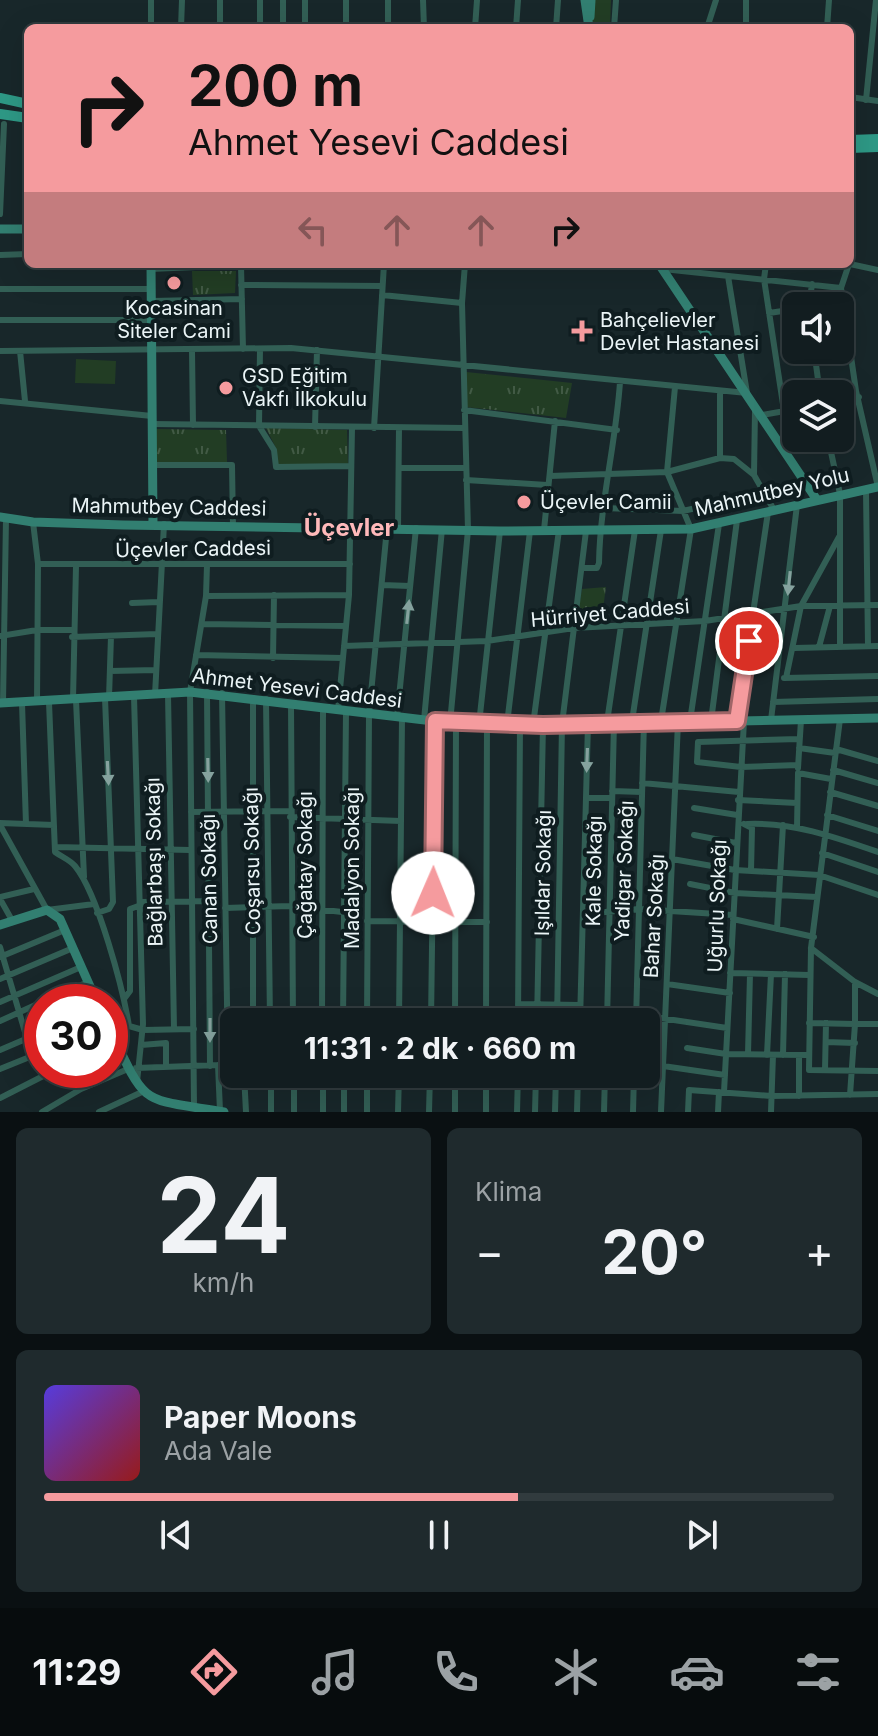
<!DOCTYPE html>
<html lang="tr">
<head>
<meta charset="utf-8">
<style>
	:root { --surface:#121d20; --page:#1f2a2d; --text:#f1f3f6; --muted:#9ca2a5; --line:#313b3e; --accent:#f59b9e }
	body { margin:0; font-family:Inter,sans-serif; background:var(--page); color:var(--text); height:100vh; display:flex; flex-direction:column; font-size:30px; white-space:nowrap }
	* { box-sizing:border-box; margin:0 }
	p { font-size:26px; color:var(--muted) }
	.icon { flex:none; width:44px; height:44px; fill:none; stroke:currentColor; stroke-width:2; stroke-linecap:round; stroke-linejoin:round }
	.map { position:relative; height:1112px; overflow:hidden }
	.details { display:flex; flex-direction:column; gap:16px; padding:16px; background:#0a1012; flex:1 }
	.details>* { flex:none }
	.guide { position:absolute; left:24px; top:24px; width:830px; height:244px; border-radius:12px; box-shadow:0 8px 32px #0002,0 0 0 2px var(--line); background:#f59b9e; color:#111; overflow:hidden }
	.controls { position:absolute; left:782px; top:292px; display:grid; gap:16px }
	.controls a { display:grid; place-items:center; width:72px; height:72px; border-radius:12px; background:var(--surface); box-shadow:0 8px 32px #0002,0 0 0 2px var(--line); font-size:40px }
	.speed { position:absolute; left:24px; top:984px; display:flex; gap:16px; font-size:40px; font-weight:700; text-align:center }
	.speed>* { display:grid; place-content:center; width:104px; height:104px; border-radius:50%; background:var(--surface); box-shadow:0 8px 32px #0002,0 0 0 2px var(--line); line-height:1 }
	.speed .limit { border:12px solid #d22; background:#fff; color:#111 }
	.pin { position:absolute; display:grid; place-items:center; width:68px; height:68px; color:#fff; margin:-34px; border:4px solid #fff; border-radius:50%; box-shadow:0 2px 8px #0007 }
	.me { position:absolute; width:88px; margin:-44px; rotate:1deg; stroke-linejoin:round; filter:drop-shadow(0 0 6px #0008) }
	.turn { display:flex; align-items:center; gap:28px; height:168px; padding:0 32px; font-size:36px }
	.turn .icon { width:104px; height:104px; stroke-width:2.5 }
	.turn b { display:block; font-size:56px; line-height:68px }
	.lanes { display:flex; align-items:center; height:76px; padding:0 32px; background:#0003; justify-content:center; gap:40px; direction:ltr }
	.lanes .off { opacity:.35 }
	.big { font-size:60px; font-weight:700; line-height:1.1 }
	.details .card { flex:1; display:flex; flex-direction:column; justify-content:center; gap:12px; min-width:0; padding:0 28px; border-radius:12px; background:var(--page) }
	.details .dial { align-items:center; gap:0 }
	.dial b { font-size:104px; line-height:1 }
	.song { display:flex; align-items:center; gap:24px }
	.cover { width:96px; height:96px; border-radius:12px; background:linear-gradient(135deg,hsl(250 70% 55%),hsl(0 70% 35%)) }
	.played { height:8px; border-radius:4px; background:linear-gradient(90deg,var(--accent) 60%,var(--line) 60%) }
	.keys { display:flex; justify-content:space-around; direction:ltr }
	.heat { display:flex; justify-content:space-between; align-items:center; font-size:44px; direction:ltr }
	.details .tiles { flex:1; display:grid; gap:16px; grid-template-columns:1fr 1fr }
	.card:last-child { grid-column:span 2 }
	.trip { position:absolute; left:220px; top:1008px; width:440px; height:80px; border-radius:12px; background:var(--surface); box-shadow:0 8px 32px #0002,0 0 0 2px var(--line); font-weight:700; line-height:80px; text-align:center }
	.dock { display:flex; height:128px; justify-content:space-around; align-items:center; background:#070c0d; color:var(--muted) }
	.dock .icon { width:56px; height:56px }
	.dock .on { color:var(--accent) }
	.dock b { font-size:36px; color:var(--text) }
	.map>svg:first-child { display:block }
	.grass { fill:url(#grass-tufts) }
	.garden { fill:#223d24 }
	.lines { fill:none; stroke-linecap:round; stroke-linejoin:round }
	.street { stroke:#325f55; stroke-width:6 }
	.secondary { stroke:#327f71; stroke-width:9 }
	.primary { stroke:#2e9986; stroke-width:10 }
	.oneway { fill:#85a29e }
	.route-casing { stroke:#9f6567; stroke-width:20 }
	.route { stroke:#f59b9e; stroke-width:14 }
	.poi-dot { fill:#f59b9e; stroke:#0f1d20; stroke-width:3 }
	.labels { text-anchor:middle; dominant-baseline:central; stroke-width:8; stroke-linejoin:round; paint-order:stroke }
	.poi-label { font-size:20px; fill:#ebf5f7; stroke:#0f1d20; text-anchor:start }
	.street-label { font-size:20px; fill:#ebf5f7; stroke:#0f1d20 }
	.quarter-label { font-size:24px; font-weight:bold; fill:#feb9ba; stroke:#0f1d20 }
</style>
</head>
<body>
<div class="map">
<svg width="878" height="1112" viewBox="0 0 878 1112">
	<defs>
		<pattern id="grass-tufts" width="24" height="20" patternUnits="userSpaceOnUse" patternTransform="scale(2)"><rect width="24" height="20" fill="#223d24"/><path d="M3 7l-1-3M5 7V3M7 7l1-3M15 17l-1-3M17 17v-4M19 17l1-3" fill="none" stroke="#425a45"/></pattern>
	</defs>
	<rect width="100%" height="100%" fill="#18272a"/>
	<path class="grass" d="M593,0H611L610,28H592Z
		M192,271H236L235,293L193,295Z
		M466,372L572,383L566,418L466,407Z
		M266,428L347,430L348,465H277L276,448Z
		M155,429L226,430L227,462H156Z
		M606,587L601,623L576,624L582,589Z"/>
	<path class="garden" d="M76,359L116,361L115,384L75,383Z"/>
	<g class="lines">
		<path class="street" d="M283,0V28
			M423,0L424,28
			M746,0V28
			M151,28V0
			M181,28L182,0
			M220,28V0
			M260,28V0
			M305,28V0
			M346,28V0
			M388,28V0
			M475,28L477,0
			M516,28L518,0
			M556,28L558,0
			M614,28L616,0
			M707,28L716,0
			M827,28L829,0
			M850,97L878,101
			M866,100L876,0
			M0,214L4,124
			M0,255L28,254
			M766,264L764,279L784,411
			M849,264L841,288L856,391L878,487
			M850,264L878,270
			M241,265L243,349
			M151,269L241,265
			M663,269L841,288
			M241,285L382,286
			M0,289H152
			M382,295L462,303
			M152,301L242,299
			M809,306L812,284
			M769,313L796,309
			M0,320H152
			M260,349L259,426L274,450L276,467L350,466
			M814,350L820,394
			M0,351L291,348L747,393L728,276
			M20,351L25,401
			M192,351L193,425
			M720,391V458
			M840,400L859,397
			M0,401L152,416
			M464,410L617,430
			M762,415L796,409
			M152,424L464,428
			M315,427L317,350
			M374,428L384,264
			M828,438L840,494V647
			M153,465H232L233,526
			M399,468H466
			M754,475L755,410
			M550,476L667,472L720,458L734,459L754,475L774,510
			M466,480L547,485
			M866,490L868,646
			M604,508L683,511L765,492
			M33,522L38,564L37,702
			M398,528L399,428
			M544,530L555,421
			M38,564H350
			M582,568H597L599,563C600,502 616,443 620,382
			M382,585L410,586
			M206,596L207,565
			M132,603L159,602
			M202,624L346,626
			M0,636L37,630H72
			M72,637L157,634
			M344,646L487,641L574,628L705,621L801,606L878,605
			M819,647L830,606
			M794,648L878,646
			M196,655L343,658
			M273,658L274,595
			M110,671L156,670
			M784,678L878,676
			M786,678L801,606L839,537
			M207,692L210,1066
			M222,693L228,1065
			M168,694L174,1029
			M155,695L164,524
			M134,696L143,1024L137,1082
			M109,698L111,636
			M253,698V1022
			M73,699L76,566
			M266,699L270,1022
			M76,700L84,877
			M49,702L55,852C62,857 70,860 75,866C98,894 123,989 129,1026L143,1030L194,1029
			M773,702L878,699
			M3,703L6,518
			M22,703L26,824
			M291,703L293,1022
			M338,710L349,595L352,428
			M397,717L416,528
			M840,719L811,948L809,1070L878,1071
			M424,720L442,529
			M771,720L797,505
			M632,721L661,530
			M661,721L691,529L667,472L675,387
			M690,721L719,524
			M711,721L737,520
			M737,721L768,512
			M607,722L635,530
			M450,723L468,530L462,303L465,264
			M479,724L500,531
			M507,724L530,531
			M533,725L559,530
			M799,748L835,753
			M836,749L878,761
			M798,765L741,767L697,762L698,742L799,739
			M798,768L801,720
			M833,770L878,783
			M642,783L739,792
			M612,791L642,792
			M830,792L878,806
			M586,798H612
			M738,800L797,803
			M694,808L737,815
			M191,812L290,811
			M827,815L878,831
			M290,817L401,821
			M0,823L54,825
			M744,824L752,828L751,871
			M747,824C793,822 835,837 878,852
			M0,825L47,910L94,904
			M797,828L798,773L831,779
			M694,835L736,843
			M55,847L190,850
			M822,853L878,872
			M672,859L735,870L819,875L878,895
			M690,884L735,893L817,897
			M0,897L34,889
			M0,899L13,922
			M141,902L209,901
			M225,908L291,906L342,912
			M97,913L109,909L113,902L105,698
			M583,914L639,909L733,915
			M733,919L814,937
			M367,921L487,922
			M777,929L783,825
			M0,947L32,1056
			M811,948L855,982L878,994
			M0,957L65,930
			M730,973L809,975
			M0,979L73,948
			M855,982V1024H878
			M667,984L730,993
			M124,999L130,991V909L141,905
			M0,1002L81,967
			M43,1002L88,982
			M518,1004L580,1005
			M607,1010L727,1028
			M0,1021L42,1002
			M322,1022L323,708
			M343,1022L346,711
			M367,1022L369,714L387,528
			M399,1022L402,718
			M431,1022L435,721
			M455,1022L456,723
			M486,1022L487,724
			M518,1022L520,725
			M537,1022L543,725
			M557,1022L562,724L586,531
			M580,1022L588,723
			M607,1022L614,722
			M636,1022L644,721
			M809,1023L855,1024L850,1095
			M826,1042L855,1043
			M141,1045L166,1043V1066
			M687,1048L726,1054L807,1055
			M0,1050L42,1032
			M748,1054L750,974
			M767,1055L771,974
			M783,1055L785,974
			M799,1055V1096
			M663,1066L725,1075
			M136,1068L218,1065
			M0,1069L42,1052
			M825,1070L826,1023
			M244,1074L246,1112
			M271,1074V1112
			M294,1074V1112
			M323,1074V1112
			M344,1074V1112
			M367,1074V1112
			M724,1092L744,721
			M0,1098L55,1070
			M194,1107L190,692L206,596L349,595
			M220,1111L218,1065L234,1066
			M42,1112L81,1089L128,1069
			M99,1112L142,1092
			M398,1112L399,1074
			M429,1112L430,1074
			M455,1112V1074
			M486,1112V1074
			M517,1112L518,1074
			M535,1112L536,1074
			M555,1112L556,1074
			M577,1112L578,1074
			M604,1112L605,1074
			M633,1112L634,1074
			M661,1112L678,722
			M688,1112L689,1090L771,1096L878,1094
			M718,1112L719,1092
			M771,1112L773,1055"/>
		<path class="secondary" d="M585,0L589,28
			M590,17L591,0
			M0,229H28
			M151,264L153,524
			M659,264L817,500
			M0,517L33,522L123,525L500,531L691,529L878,487
			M0,703L190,692L450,723L543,725L878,718
			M0,925L47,910L60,919L97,1002
			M110,1029C147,1108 139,1098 224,1112"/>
		<path class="primary" d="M0,98L28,104
			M0,114L28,118
			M850,140L878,139
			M850,148L878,147"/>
	</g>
	<defs><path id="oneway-solid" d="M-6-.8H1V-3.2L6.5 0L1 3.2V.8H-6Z" transform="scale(2)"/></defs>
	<g class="oneway">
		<use href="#oneway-solid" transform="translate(789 583) rotate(96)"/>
		<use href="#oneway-solid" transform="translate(408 612) rotate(-84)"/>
		<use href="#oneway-solid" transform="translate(587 760) rotate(92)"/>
		<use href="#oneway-solid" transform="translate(208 770) rotate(89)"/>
		<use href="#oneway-solid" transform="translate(108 773) rotate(87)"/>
		<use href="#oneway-solid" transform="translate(210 1030) rotate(90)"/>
	</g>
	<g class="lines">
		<g class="route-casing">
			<path id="route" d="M433,893L435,721L543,725L737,721L749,641"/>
		</g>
		<use href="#route" class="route"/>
	</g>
	<g class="poi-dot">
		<circle cx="174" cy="283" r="8"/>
		<path d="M578 319h8v8h8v8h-8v8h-8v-8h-8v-8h8z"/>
		<circle cx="226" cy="388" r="8"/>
		<circle cx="524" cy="502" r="8"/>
	</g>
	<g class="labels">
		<g class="poi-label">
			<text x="174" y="308" text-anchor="middle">Kocasinan<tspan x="174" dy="23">Siteler Cami</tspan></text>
			<text x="600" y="320">Bahçelievler<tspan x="600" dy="23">Devlet Hastanesi</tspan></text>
			<text x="242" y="376">GSD Eğitim<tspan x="242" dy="23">Vakfı İlkokulu</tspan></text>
			<text x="540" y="502">Üçevler Camii</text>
		</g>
		<g class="street-label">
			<text transform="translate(772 492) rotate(-13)">Mahmutbey Yolu</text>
			<text transform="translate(169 507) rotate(1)">Mahmutbey Caddesi</text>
			<text transform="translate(193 549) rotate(-1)">Üçevler Caddesi</text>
			<text transform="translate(610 613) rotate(-5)">Hürriyet Caddesi</text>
			<text transform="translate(297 688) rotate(7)">Ahmet Yesevi Caddesi</text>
			<text transform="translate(252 861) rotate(-91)">Coşarsu Sokağı</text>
			<text transform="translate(154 862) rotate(-91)">Bağlarbaşı Sokağı</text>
			<text transform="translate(305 865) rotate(-90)">Çağatay Sokağı</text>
			<text transform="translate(352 868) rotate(-90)">Madalyon Sokağı</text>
			<text transform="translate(594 871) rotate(-89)">Kale Sokağı</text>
			<text transform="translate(624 871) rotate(-88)">Yadigar Sokağı</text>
			<text transform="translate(543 873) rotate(-89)">Işıldar Sokağı</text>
			<text transform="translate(209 879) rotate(-91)">Canan Sokağı</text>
			<text transform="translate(717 906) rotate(-88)">Uğurlu Sokağı</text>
			<text transform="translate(654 916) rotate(-87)">Bahar Sokağı</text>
		</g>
		<g class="quarter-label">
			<text x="349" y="527">Üçevler</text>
		</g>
	</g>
</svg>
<div class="controls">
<a><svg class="icon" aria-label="sound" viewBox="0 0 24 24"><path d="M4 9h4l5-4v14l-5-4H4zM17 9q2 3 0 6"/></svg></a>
<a><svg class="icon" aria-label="layers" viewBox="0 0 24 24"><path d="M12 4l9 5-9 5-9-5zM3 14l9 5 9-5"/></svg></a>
</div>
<div class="speed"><div class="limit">30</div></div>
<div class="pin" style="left:749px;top:641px;background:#d93025"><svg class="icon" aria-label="arrive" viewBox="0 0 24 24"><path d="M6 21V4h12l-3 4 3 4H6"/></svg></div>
<svg class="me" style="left:433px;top:893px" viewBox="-20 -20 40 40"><circle r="19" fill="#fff"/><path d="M0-13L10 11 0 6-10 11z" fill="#f59b9e"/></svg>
<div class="trip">11:31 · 2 dk · 660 m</div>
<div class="guide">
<div class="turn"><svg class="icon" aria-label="right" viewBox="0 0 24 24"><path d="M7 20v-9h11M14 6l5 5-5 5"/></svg><div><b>200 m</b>Ahmet Yesevi Caddesi</div></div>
<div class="lanes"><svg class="icon off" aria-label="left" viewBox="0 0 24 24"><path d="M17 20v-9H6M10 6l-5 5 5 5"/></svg><svg class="icon off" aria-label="ahead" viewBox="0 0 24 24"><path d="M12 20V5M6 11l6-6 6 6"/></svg><svg class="icon off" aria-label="ahead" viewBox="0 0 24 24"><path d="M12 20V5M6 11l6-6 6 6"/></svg><svg class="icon" aria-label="right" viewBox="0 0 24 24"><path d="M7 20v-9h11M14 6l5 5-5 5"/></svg></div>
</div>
</div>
<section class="details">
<div class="tiles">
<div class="card dial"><b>24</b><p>km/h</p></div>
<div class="card"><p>Klima</p>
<div class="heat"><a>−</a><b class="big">20°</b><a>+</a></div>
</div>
<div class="card">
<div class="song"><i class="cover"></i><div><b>Paper Moons</b><p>Ada Vale</p></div></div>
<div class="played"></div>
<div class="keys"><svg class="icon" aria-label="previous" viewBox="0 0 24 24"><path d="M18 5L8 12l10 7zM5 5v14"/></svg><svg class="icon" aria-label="pause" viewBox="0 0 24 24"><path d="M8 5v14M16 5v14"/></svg><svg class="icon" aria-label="next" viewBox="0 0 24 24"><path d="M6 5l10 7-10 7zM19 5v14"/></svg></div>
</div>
</div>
</section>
<nav class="dock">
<b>11:29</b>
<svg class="icon on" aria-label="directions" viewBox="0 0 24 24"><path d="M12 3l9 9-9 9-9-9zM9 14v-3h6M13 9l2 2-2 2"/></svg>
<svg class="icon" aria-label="music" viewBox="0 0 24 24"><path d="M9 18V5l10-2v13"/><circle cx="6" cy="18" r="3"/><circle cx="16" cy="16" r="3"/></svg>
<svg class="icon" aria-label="phone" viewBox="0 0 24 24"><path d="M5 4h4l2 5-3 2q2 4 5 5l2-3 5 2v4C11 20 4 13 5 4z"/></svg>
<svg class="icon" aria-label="climate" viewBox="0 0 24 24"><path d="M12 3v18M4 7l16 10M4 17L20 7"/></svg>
<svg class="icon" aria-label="car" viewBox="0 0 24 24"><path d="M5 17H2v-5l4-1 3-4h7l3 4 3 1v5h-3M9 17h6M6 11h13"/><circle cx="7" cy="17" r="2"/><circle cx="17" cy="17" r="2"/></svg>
<svg class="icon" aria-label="filters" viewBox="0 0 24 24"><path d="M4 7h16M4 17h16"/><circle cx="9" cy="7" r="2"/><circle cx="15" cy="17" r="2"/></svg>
</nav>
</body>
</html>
